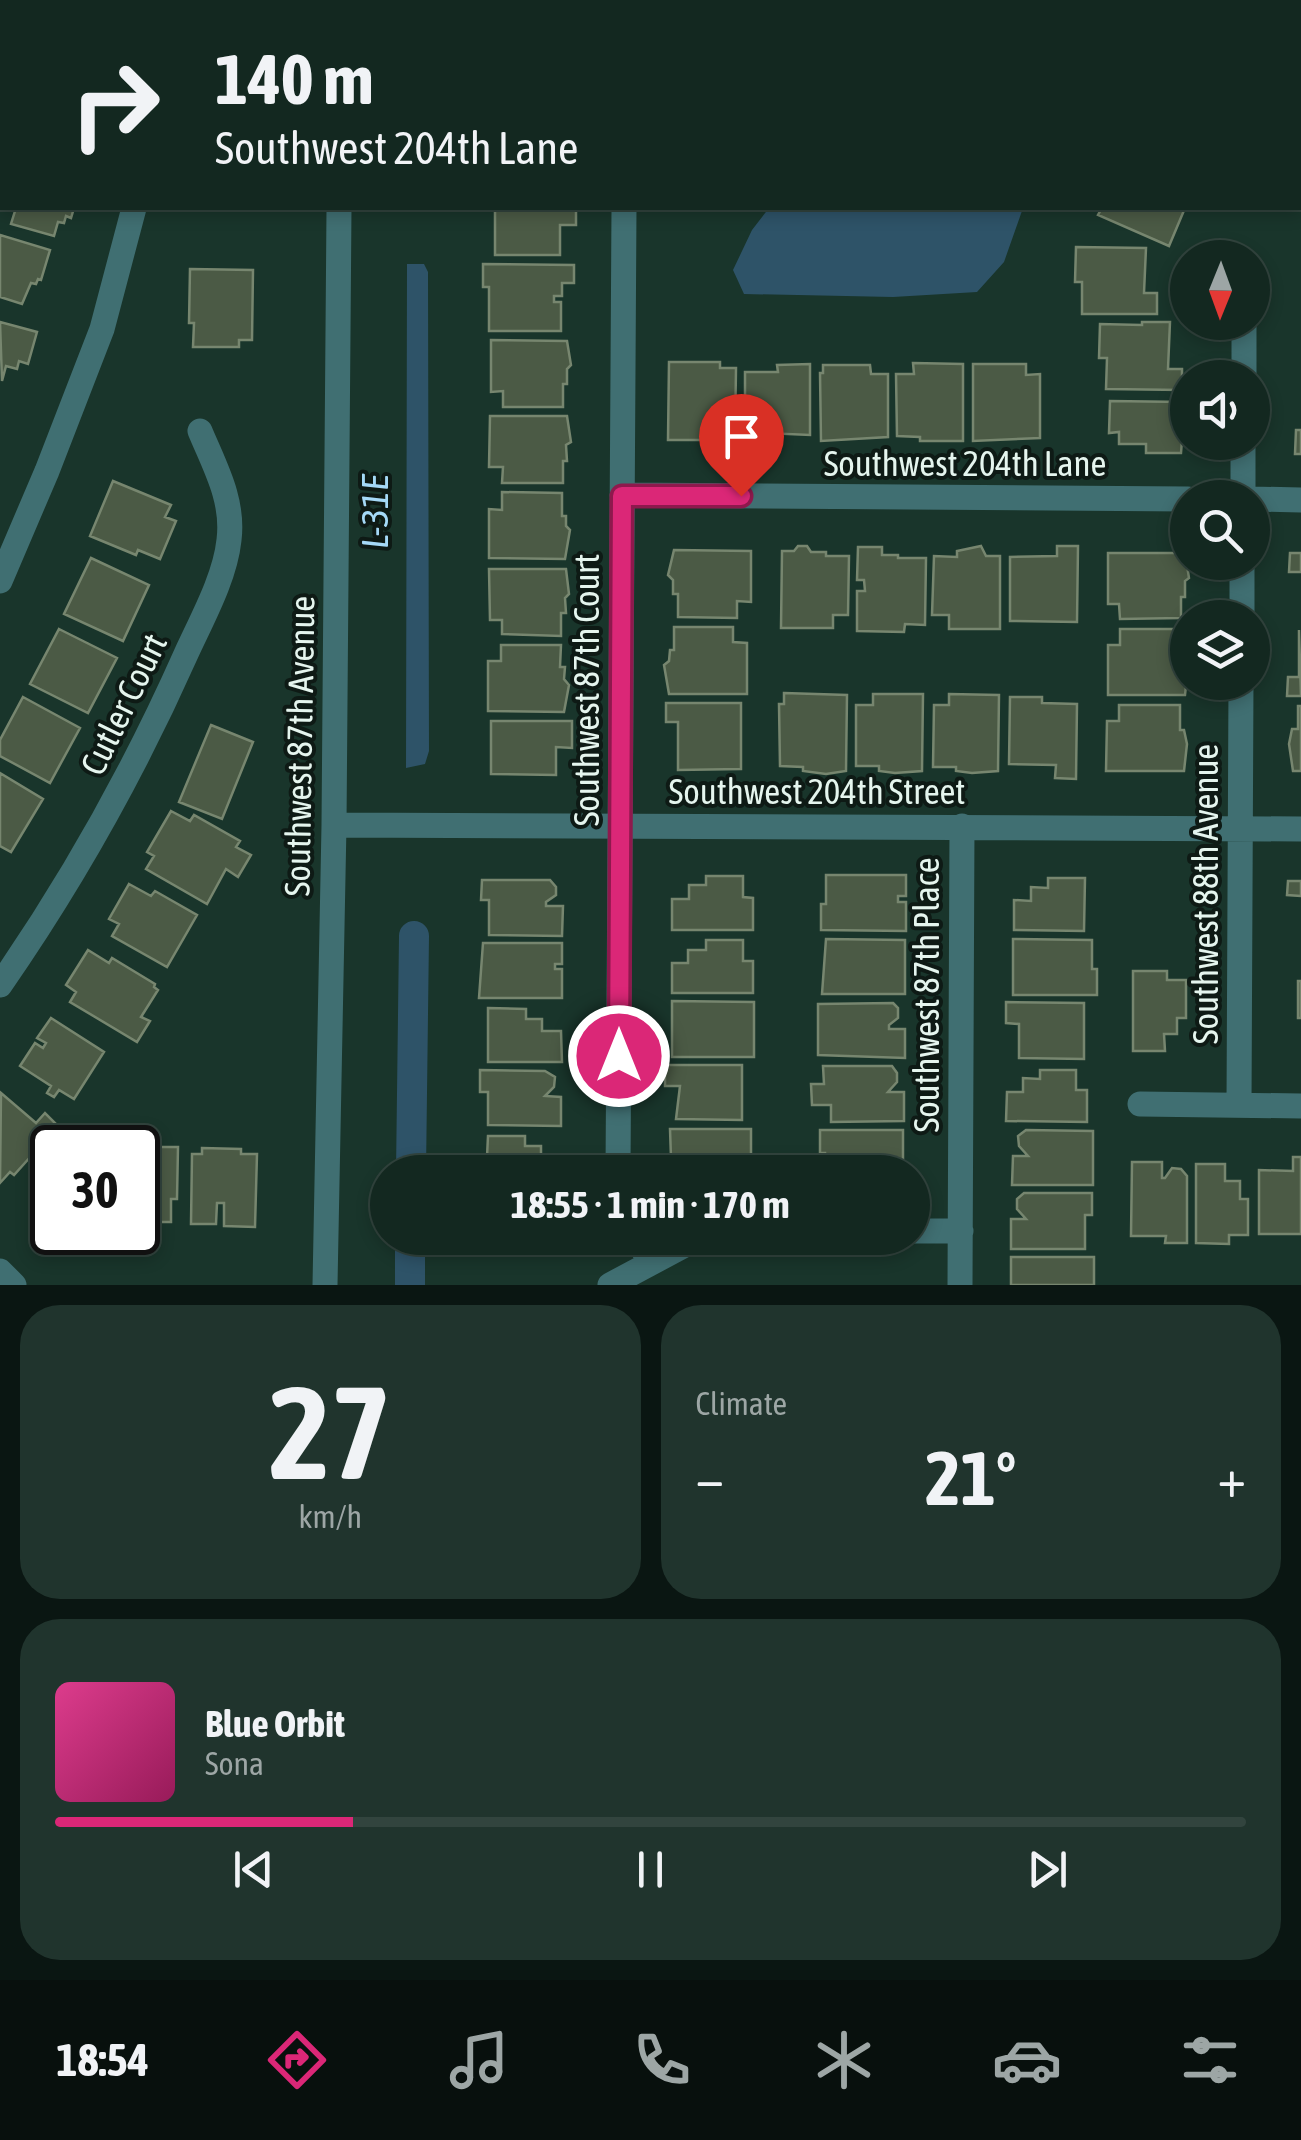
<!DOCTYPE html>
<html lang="en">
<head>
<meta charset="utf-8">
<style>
	:root { --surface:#132820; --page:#20342d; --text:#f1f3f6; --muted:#9da6a5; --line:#32443e; --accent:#db2777 }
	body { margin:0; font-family:"Asap Condensed",sans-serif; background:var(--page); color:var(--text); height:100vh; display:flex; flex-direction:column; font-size:38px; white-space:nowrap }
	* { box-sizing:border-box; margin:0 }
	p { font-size:32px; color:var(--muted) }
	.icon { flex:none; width:55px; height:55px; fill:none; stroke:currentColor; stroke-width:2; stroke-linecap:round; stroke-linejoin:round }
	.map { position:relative; height:1285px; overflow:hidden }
	.sheet { display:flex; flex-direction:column; gap:20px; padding:20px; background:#0a1612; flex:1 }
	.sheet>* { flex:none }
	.hud { position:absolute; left:0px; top:0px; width:1302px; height:210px; box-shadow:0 5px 15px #0003,0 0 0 2px var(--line); background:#132820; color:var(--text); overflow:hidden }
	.needle { width:65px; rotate:181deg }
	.tools { position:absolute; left:1170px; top:240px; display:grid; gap:20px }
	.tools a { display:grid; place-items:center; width:100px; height:100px; border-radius:50%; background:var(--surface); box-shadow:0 5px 15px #0003,0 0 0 2px var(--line); font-size:50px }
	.speed { position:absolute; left:30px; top:1125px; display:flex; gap:20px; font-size:50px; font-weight:700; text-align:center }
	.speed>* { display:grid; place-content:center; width:130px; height:130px; border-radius:50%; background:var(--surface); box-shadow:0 5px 15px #0003,0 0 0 2px var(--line); line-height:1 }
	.speed .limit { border:5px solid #111; border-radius:15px; background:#fff; color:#111 }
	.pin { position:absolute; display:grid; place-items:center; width:85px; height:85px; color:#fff; margin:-102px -42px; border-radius:50% 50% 50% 0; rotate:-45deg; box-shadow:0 0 10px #0007 }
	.pin .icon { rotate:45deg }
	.me { position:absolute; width:110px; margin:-55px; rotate:0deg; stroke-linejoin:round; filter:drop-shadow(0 0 8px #0008) }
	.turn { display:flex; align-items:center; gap:35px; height:210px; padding:0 50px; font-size:45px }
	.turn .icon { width:130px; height:130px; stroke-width:2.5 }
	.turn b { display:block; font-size:70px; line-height:85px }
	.big { font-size:75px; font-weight:700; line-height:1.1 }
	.sheet .widget { flex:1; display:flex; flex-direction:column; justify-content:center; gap:15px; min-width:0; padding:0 35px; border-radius:40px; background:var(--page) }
	.sheet .dial { align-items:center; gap:0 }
	.dial b { font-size:130px; line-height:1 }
	.song { display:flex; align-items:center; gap:30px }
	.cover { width:120px; height:120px; border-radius:15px; background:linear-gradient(135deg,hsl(330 70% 55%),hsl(330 70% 35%)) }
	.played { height:10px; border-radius:5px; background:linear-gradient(90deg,var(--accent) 25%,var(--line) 25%) }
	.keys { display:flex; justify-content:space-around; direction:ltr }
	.heat { display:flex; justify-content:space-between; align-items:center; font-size:55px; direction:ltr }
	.sheet .tiles { flex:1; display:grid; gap:20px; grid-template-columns:1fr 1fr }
	.widget:last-child { grid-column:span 2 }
	.trip { position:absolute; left:370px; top:1155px; width:560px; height:100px; border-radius:50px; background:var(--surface); box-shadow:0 5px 15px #0003,0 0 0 2px var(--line); font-weight:700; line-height:100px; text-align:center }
	.dock { display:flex; height:160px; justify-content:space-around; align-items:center; background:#08100d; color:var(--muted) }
	.dock .icon { width:70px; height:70px }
	.dock .active { color:var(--accent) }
	.dock b { font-size:45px; color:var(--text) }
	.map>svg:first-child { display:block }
	.water { fill:#2e5368 }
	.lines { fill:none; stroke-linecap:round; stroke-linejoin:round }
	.canal { stroke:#2e5368; stroke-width:30 }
	.building { fill:#4b5a45; stroke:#77866f; stroke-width:2.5 }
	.minor { stroke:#406f72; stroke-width:25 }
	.route-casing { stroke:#8e194d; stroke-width:25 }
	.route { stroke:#db2777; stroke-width:18 }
	.labels { text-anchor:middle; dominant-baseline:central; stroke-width:8; stroke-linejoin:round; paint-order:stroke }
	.street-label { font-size:35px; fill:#e5f5ee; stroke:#0e1a15 }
	.water-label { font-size:38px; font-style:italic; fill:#a5d9f7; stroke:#0e1a15 }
</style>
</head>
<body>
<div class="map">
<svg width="1301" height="1285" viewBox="0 0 1301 1285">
	<rect width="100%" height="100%" fill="#19352b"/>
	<path class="water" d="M719,0H1301V56L1300,2Z
		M769,208H1023L1004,262L977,292L893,297L744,294L733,270L752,230Z
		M407,264H424L428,272L429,751L425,764L406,768Z"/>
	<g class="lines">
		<path class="canal" d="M411,1172L414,936
			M410,1285V1238"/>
	</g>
	<path class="building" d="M489,0H575V2H489Z
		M16,208H74L71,218L66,216L64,223L58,222L54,236L11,224Z
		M495,208H576V225H560V255H495Z
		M1102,208H1185L1169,246L1098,215Z
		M0,235L50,250L41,280L38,279L36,284L31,283L22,304L0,297Z
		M1076,247L1146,248L1144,293H1157V314H1082V282H1075Z
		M483,264L574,265V283H562V296H554V302H561V331H489V287H483Z
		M190,269L253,270L252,340H239V347H193L194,323H189Z
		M0,322L37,332L28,364L19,361L17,369L6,366L2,381Z
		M1142,322H1170L1168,369H1182V390L1106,389L1107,358H1099L1100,324L1142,325Z
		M491,340L567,341L571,365L567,369V384H563V407H503V391L491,392Z
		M669,362H720V368H736L735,435H713V440H668Z
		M913,363L963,364V441H920V437L897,436L896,374H914Z
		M810,364V435L765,433V446H745V372H778L777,365Z
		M973,364H1026V375L1040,374V438L973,441Z
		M823,365H870L871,374H888V437L821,441L820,373H823Z
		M1110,401L1185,402L1181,453H1146V444H1119V432L1109,433Z
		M490,416H567L571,442L566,445L567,461H563V483H502L503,467H489Z
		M1296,430H1301V454H1295Z
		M113,481L171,505L165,517L176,521L160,559L138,550L136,555L90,536Z
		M502,492L562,493V516H566V526L570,530L565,559L489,558V509L502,510Z
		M798,546H807L811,552H826V556H849L848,615H833V628H781L782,551H794Z
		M981,546L986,556H1000V629H949V615H932L934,556L957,557V551Z
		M1057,546H1078L1077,622L1010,621V557L1057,556Z
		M858,547H882V555H898V558H926L925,625L905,624L904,632L857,631V591H865L864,580H857Z
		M674,550L751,551V602L737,601V618L678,617V594H673V580L668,575Z
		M1108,553H1185L1189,578L1185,581V597H1181V618L1120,619L1119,604H1108Z
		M1290,553H1301V572H1289Z
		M91,558L149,585L123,641L64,614Z
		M489,569H566L569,594L565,598L566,613H561V636L502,634V620H490Z
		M674,627H733V642L747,643V694H669L664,665L669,661L670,650H674Z
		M59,629L117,658L88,713L30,684Z
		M1120,629H1180V652L1184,653V664L1188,668L1185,695H1108V645H1120Z
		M1299,630L1301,696H1287L1288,677H1299Z
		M501,645H561L560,667H565L564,679L569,685L564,712L488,711V661H501Z
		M784,693L847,695L846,771L826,774L803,771V767L780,766L779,704H784Z
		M873,694H923L922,771L895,773L879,771V766H856V705H873Z
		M949,694L999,695L998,771L972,773L956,771V767H933L934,705H949Z
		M23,697L80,728L50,783L0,756V740Z
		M1010,697H1042V703L1077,704L1076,779L1055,778L1056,765L1009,764Z
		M666,703H741V769L678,770V722H666Z
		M1119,705H1180V730H1184L1187,744L1184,771H1106L1107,721H1119Z
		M1298,706H1301V771H1293L1289,744L1292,729H1298Z
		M491,721H572V748L556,747V775L491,774Z
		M211,725L253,742L222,819L179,802Z
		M0,773L43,799L11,852L0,846Z
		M171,811L190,821L194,815L240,841L236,847L251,855L238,877L226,869L207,904L146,869L154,856L147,852Z
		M826,875H906V896H898V902H906V931L821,930V904H826Z
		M706,876H743V897L753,898V930H672V899H689V885H706Z
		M1048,878H1085L1084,931L1014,930V900L1031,901V887L1048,888Z
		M482,880H550L556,887V895L546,902V906H563L562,936L489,935V900H481Z
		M1288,881H1301V896L1287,895Z
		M129,884L151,896L155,891L197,915L167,967L112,936L119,924L109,919Z
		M826,939L905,940V994H822Z
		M1013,939L1092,940V969H1097V995H1013Z
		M706,940H743V961H753V993H672V963H688V950H706Z
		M483,943H562V964H555V969H562V998H479Z
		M88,950L109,963L112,958L155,984L154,987L158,990L141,1017L150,1021L137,1042L70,1002L76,992L66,985Z
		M1133,971H1167V980H1186V1018H1177V1034H1164L1165,1051H1133Z
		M1298,981H1301V1018H1298Z
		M672,1001L754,1002V1057H672Z
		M1006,1002L1084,1003V1059L1019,1058V1024L1006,1023Z
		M893,1003L898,1008V1018L889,1025V1029H905V1058L818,1055V1004Z
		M488,1008L526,1009V1019H542V1031H561L562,1062H488Z
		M51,1018L104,1052L74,1099L59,1090L54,1097L47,1093L51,1086L20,1066L35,1043L43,1048L46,1043L37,1038Z
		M665,1065H742V1120L676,1119L680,1086H665Z
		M823,1066H892L897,1073V1082L888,1092H904V1121L831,1122V1105H812L811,1084H824Z
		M480,1070L545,1071L555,1077L554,1087L545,1096L561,1097V1126L488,1125V1092H480Z
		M1040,1070H1076V1090H1087V1122L1006,1121L1007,1092H1023V1078L1040,1079Z
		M1,1093L36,1123L45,1113L55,1123L46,1133L50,1135L14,1175L10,1172L0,1183Z
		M670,1129H751V1160H741V1172H688L687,1159L671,1158Z
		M820,1130H903V1172H825V1153H820Z
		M1026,1130L1093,1131V1185H1012L1013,1156H1028L1019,1146L1018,1136Z
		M118,1135H137V1147H178L177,1199H171V1222H138V1148H118Z
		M488,1136H525V1146H541V1158L561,1159L560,1172H480V1156L487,1157Z
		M202,1148L241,1149V1154H257L255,1227L224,1226V1203H217L216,1224H191L192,1154H202Z
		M44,1154H52V1232H99V1244H54V1237H39L40,1166H44Z
		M1293,1157H1301V1234H1259V1170L1293,1171Z
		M1132,1162H1162V1178H1165L1172,1168L1181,1169L1187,1176V1243H1165L1166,1236H1131Z
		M1196,1164H1225V1181H1240V1199H1248V1235H1229V1244L1196,1243Z
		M1024,1193H1092V1215H1085V1249H1011V1219H1026L1017,1209V1199Z
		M488,1238H542V1250H488Z
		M1011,1257H1094V1285H1011Z"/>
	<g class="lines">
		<path class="minor" d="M171,0L172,2
			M340,2V0
			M627,2V0
			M1244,378V322
			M622,495L1188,499
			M1243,498V442
			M1252,499L1301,500
			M0,581L47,471L102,329L134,208
			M1242,618V562
			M334,825L1301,829
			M0,985C73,880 134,771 186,654C202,619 225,578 229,540C234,500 215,467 200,431
			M1140,1104L1301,1106
			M1239,1105L1241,682
			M618,1172L624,208
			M912,1231H961
			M637,1238L649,1261
			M0,1271L14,1285
			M325,1285L334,825L339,208
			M610,1285L698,1238
			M960,1285L962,826"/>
	</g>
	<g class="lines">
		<g class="route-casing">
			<path id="route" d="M619,1056L622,496H741"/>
		</g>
		<use href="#route" class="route"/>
	</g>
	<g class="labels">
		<g class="street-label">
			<text x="965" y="463">Southwest 204th Lane</text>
			<text transform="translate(586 690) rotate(-90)">Southwest 87th Court</text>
			<text transform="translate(123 704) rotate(-64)">Cutler Court</text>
			<text transform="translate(299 746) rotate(-89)">Southwest 87th Avenue</text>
			<text x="817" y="791">Southwest 204th Street</text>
			<text transform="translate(1205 894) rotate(-90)">Southwest 88th Avenue</text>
			<text transform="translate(926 995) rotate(-90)">Southwest 87th Place</text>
		</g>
		<g class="water-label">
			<text transform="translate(374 512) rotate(-90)">L-31E</text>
		</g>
	</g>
</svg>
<div class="tools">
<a><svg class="needle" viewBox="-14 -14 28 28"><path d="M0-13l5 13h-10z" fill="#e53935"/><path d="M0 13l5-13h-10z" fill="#9da6a5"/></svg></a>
<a><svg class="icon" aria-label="sound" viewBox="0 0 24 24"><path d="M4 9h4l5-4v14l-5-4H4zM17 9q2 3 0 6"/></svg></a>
<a><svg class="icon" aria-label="search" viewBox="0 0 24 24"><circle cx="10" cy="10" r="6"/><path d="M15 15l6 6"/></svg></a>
<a><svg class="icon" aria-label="layers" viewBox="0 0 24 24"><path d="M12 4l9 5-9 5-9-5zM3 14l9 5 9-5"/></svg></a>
</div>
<div class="speed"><div class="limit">30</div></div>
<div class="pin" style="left:741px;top:496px;background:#d93025"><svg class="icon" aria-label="arrive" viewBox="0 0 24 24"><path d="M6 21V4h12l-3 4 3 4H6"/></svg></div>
<svg class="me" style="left:619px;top:1056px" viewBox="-20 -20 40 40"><circle r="17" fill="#db2777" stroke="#fff" stroke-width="3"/><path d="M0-11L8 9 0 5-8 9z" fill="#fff"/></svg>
<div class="trip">18:55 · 1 min · 170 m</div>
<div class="hud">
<div class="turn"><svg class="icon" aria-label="right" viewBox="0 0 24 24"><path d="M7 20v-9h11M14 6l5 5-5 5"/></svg><div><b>140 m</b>Southwest 204th Lane</div></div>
</div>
</div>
<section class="sheet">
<div class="tiles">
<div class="widget dial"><b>27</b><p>km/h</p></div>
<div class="widget"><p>Climate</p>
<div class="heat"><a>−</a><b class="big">21°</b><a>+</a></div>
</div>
<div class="widget">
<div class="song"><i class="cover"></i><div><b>Blue Orbit</b><p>Sona</p></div></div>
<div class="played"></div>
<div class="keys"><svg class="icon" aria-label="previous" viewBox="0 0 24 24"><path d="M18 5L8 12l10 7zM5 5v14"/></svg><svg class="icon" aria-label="pause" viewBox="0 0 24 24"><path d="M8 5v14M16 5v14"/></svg><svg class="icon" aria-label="next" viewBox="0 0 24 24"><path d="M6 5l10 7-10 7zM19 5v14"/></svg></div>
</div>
</div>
</section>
<nav class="dock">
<b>18:54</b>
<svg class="icon active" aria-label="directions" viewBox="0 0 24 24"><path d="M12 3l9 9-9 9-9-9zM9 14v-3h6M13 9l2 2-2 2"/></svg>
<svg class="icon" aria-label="music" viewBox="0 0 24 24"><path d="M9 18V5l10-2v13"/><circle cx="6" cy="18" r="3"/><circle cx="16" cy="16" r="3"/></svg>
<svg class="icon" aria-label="phone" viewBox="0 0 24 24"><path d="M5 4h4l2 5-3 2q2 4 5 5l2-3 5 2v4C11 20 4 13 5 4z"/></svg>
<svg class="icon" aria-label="climate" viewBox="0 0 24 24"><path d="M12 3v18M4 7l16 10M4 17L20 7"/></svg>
<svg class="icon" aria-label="car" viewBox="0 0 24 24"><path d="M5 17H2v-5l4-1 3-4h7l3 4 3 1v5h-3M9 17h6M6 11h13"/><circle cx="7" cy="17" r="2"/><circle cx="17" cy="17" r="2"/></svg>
<svg class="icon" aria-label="filters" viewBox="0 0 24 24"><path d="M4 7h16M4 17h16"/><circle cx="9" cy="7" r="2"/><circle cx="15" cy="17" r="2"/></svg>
</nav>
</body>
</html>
